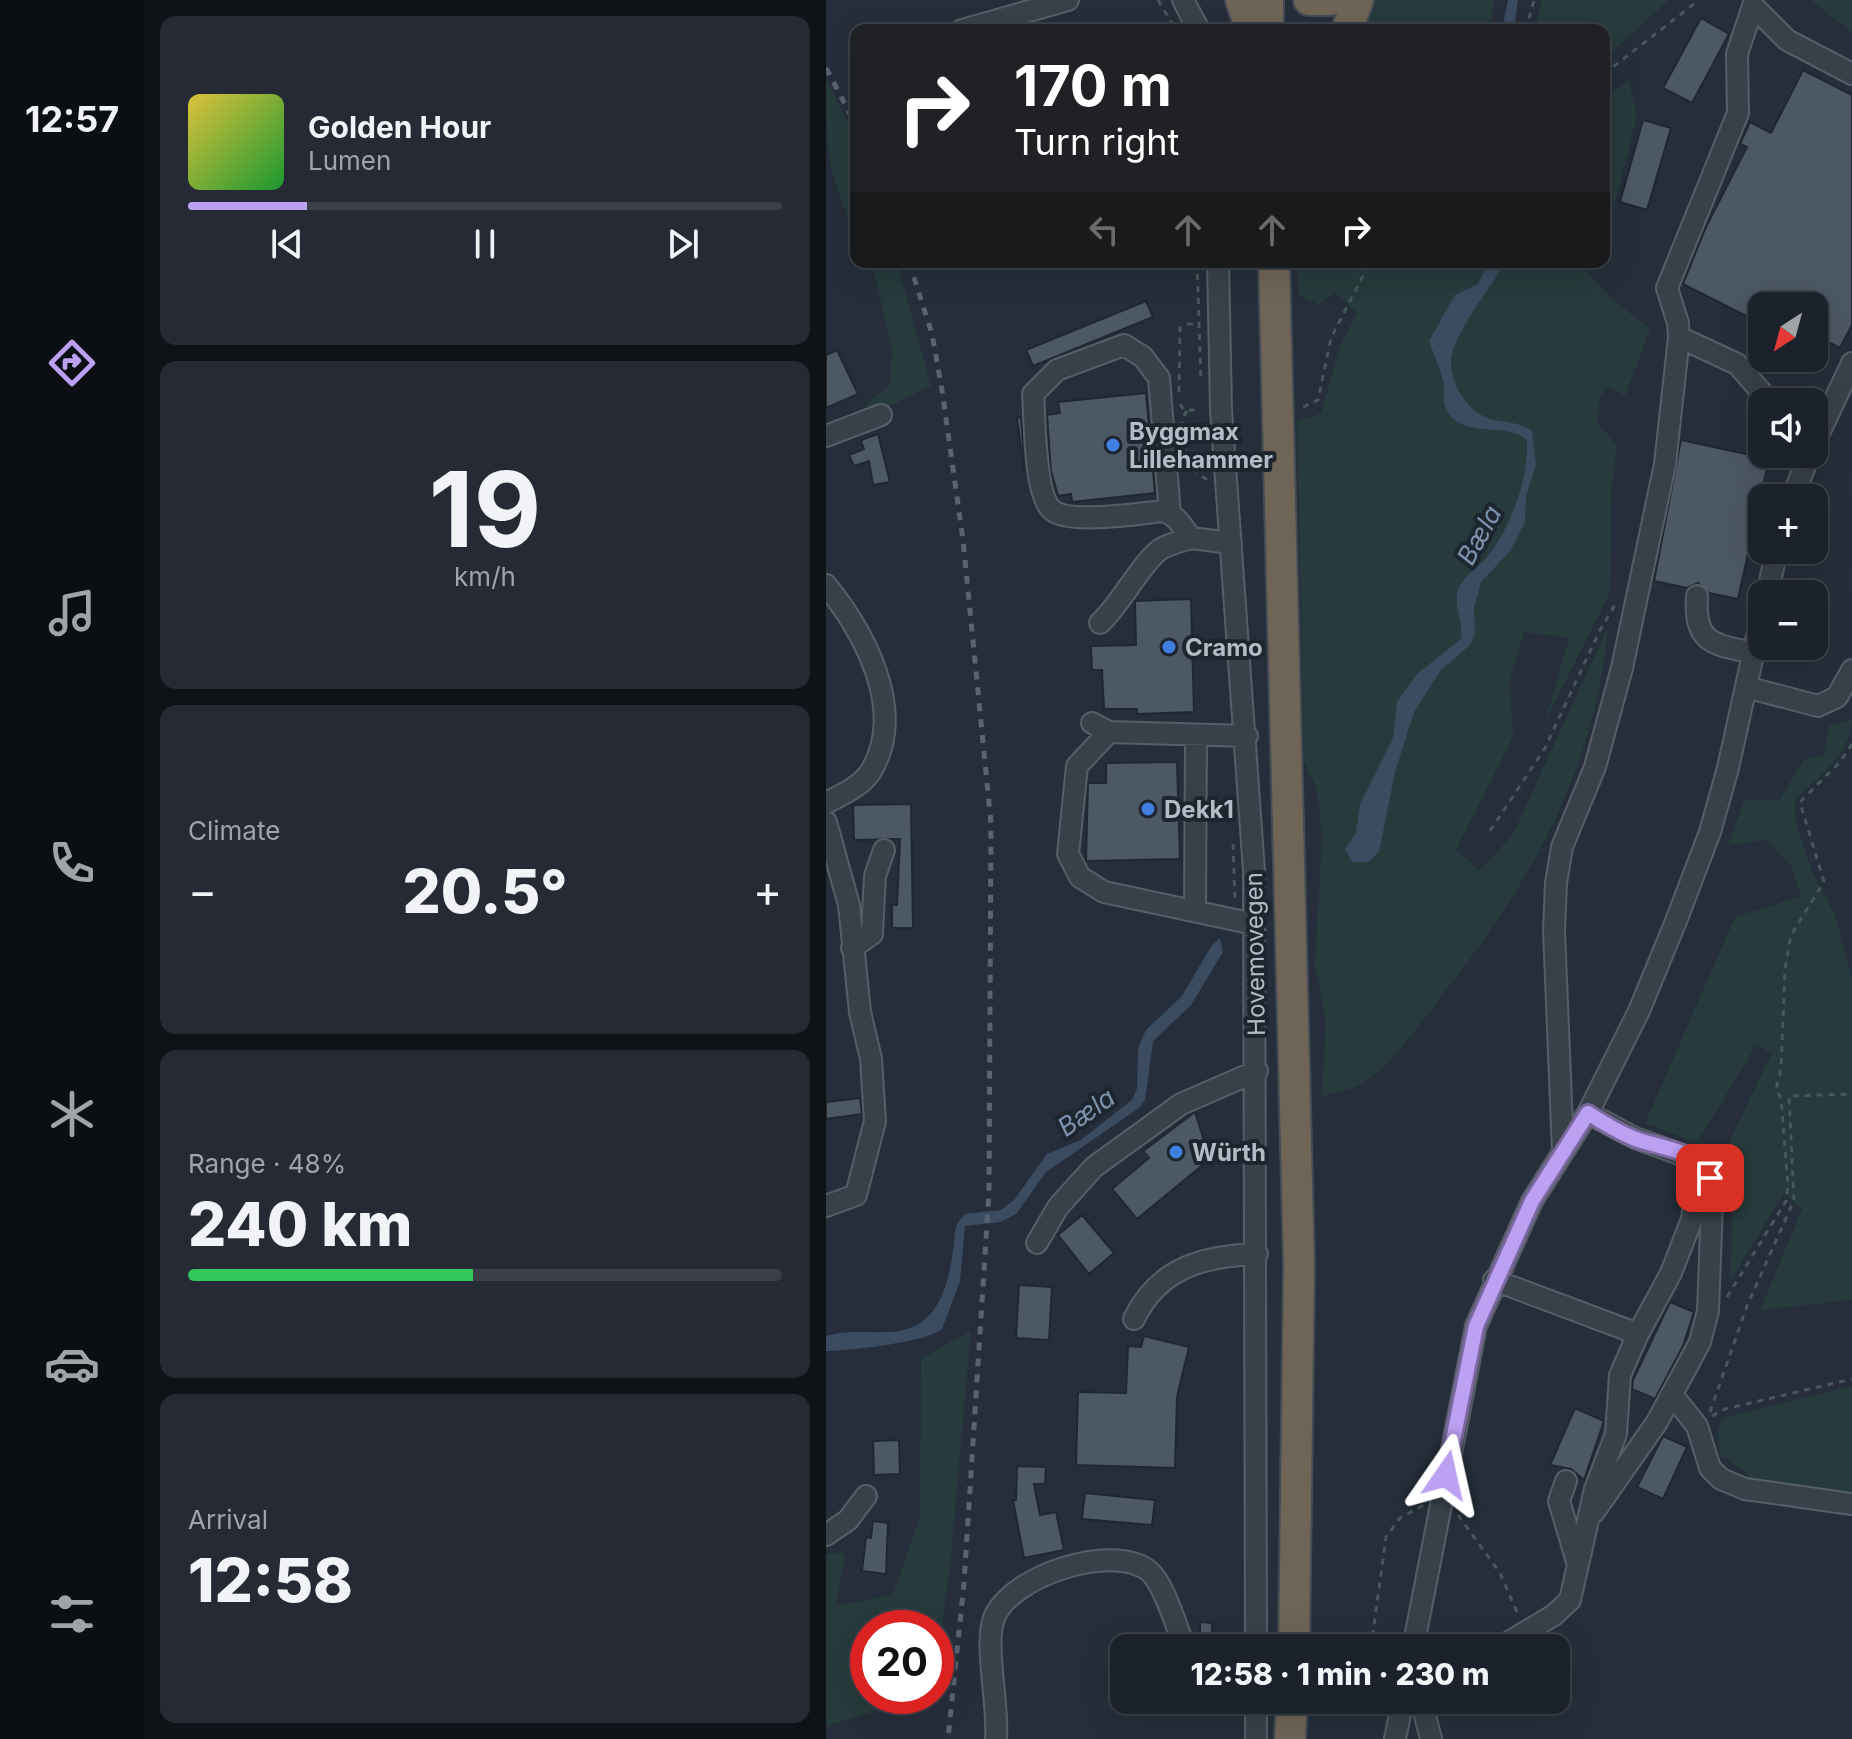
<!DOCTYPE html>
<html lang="en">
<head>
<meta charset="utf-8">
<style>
	:root { --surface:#1c222c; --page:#252a34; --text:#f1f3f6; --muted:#a0a4a9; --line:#3a3f48; --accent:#bca0f2 }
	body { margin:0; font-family:Inter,sans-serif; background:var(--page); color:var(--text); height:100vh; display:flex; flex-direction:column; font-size:30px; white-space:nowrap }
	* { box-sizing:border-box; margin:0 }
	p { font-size:26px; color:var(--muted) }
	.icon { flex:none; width:44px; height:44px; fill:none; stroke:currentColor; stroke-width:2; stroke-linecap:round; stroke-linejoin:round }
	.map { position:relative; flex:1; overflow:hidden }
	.details { display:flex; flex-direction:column; gap:16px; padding:16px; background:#0f1318; width:682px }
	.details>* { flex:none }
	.banner { position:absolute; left:24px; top:24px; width:760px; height:244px; border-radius:16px; box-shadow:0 8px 32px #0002,0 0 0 2px var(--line); background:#202124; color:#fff; overflow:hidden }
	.needle { width:52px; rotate:216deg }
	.fabs { position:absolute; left:922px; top:292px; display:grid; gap:16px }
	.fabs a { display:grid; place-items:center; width:80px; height:80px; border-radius:16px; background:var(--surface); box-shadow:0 8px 32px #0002,0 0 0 2px var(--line); font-size:40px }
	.speed { position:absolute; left:24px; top:1610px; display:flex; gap:16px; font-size:40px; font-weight:700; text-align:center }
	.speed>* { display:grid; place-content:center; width:104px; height:104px; border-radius:50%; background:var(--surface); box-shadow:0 8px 32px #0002,0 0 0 2px var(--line); line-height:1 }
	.speed .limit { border:12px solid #d22; background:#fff; color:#111 }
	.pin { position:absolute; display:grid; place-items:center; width:68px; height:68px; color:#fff; margin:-34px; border-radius:16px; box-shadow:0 4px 12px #0006 }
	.me { position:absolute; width:88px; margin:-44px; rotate:11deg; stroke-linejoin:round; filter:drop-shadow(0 0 6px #0008) }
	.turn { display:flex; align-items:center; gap:28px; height:168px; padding:0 32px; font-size:36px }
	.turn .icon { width:104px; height:104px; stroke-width:2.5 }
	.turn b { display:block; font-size:56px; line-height:68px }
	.lanes { display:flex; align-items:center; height:76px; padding:0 32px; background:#0003; justify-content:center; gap:40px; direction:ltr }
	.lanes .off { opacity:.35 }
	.big { font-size:60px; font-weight:800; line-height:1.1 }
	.details .card { flex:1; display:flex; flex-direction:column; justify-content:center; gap:12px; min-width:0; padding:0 28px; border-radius:16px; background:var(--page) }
	.details .dial { align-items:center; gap:0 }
	.dial b { font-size:104px; line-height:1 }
	.song { display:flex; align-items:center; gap:24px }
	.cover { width:96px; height:96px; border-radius:12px; background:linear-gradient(135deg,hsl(50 70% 55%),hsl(130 70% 35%)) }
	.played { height:8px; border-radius:4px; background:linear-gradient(90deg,var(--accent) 20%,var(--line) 20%) }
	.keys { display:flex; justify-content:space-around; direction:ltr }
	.heat { display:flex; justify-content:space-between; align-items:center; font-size:44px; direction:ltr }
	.charge { height:12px; border-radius:6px; background:linear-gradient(90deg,#34c759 48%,var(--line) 0) }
	.trip { position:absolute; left:284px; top:1634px; width:460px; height:80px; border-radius:16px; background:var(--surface); box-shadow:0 8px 32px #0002,0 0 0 2px var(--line); font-weight:800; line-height:80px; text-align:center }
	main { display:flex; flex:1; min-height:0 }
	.dock { display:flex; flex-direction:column; width:144px; justify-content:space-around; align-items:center; background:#0b0e12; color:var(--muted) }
	.dock .icon { width:56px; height:56px }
	.dock .on { color:var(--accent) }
	.dock b { font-size:36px; color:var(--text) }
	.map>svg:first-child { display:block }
	.green { fill:#273b3c }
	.water { fill:#3b4c61 }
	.building { fill:#4d5865; stroke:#1f2731; stroke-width:2 }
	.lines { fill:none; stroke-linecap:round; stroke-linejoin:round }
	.minor-casing { stroke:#565e68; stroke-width:24 }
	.highway-casing { stroke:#434b55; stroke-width:34 }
	.path { stroke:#46585a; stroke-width:3; stroke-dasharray:6 6; stroke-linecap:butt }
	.minor { stroke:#38404a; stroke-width:20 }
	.highway { stroke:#6f6556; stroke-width:30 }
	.rail { stroke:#5a6471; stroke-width:5; stroke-dasharray:8 8; stroke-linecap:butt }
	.route-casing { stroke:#7a689d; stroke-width:20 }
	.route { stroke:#bca0f2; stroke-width:14 }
	.shop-dot { fill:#3f7fe0; stroke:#1d252f; stroke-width:3 }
	.labels { text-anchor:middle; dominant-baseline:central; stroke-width:8; stroke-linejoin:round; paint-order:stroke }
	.poi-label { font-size:24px; font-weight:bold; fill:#b3bbc6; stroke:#1d252f; text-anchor:start }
	.street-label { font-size:24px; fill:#b3bbc6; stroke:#1d252f }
	.water-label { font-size:26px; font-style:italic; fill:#7d92ab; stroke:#1d252f }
</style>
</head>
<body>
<main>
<nav class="dock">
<b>12:57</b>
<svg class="icon on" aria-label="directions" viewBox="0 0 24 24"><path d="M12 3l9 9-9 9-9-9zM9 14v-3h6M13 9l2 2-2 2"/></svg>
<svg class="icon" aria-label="music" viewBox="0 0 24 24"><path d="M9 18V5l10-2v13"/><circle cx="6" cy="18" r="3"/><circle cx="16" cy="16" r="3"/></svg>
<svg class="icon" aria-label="phone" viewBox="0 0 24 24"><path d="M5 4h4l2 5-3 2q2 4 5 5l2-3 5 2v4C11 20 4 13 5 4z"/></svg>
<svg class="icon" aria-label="climate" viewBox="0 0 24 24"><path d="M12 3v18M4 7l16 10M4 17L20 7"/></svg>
<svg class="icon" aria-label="car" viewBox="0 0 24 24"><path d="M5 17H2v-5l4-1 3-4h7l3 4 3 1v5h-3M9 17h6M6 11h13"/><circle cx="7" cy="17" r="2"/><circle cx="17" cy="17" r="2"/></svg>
<svg class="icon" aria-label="filters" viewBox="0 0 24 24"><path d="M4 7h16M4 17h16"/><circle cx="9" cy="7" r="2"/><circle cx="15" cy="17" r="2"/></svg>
</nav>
<section class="details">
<div class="card">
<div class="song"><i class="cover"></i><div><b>Golden Hour</b><p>Lumen</p></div></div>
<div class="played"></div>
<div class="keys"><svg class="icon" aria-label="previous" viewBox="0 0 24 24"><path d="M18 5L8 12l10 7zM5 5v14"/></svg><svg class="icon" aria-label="pause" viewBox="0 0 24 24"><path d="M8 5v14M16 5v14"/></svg><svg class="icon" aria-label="next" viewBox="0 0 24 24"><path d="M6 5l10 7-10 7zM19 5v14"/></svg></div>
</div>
<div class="card dial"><b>19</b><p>km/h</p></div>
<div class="card"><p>Climate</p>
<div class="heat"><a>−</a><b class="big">20.5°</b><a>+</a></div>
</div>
<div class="card"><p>Range · 48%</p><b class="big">240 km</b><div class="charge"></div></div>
<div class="card"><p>Arrival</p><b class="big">12:58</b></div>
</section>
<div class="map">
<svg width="1026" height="1739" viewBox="0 0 1026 1739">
	<rect width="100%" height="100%" fill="#252e3a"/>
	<path class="green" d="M540,0H668L664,30H530Z
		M716,0H843L778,59V30H708Z
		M984,0H1026V32Z
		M0,78L30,139V234C0,172 0,146 0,78Z
		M803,81L811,117L784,222L778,221V97Z
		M46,262H71L105,386L43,416L40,405L64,385L66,351Z
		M472,262H751L785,298L824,329L799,396L782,387L774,397L771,423L791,445L785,496L784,592L719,722L743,638L698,632L684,681L687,737L630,850L654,871L687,834L782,627C769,771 705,882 618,993C594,1024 569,1061 537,1083C526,1091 508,1092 496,1096L500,1022L489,964L496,835L491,789L478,762L471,422L495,413L514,346L531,313L508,292L493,305L472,294Z
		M1026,719C1026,754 991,777 969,801L970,825L986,872L1009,915L1026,978V1300L934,1310L976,1209L958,1193L905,1280L906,1196L893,1163L946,1053L930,1045L871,1143L819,1123L909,917L975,896L964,864L941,840L902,845L918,800H953L979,759L998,755L1003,726Z
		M145,1330L124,1567L110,1667V1628H42V1696H101L0,1726V1555L15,1552L19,1557L10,1606L67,1594L94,1518L95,1359Z
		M1026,1386V1499L924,1483L920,1471L894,1455L891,1432L896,1418Z"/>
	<path class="water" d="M682,0H692L688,30H676Z
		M663,262H675L673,272C660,294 631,331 626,354C621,377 637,407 659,417C674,424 691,420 706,431L710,465L700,495L699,522L684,551L655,582L648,608L649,634L644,645L614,671L588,712L569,772L553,852L542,862H526L519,849L530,833L534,804L567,738L571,702L591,674L635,639C638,623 627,605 632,590C637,576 652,568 661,557C685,527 703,479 701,440C682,421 634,440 620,409C616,401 619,392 618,384C615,370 608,355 603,341L629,295L652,284Z
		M394,938L397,952L365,1005L327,1041L319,1100L313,1108L220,1172L190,1214L175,1222L139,1226L134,1281L116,1329C102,1342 21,1351 0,1351V1336C26,1328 48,1335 73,1331C112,1325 122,1286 127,1251C129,1240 127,1231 133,1221L139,1214L175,1210L188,1200L221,1154L255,1140L306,1100L311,1089L312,1048L320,1030L356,996L386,945Z"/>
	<path class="building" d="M875,18L903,34L866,103L837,88Z
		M977,70L1026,95V325L1014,348L988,335V306H936V324L857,284L879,229L921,147L914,144L924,122L945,133Z
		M817,120L845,128L821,210L794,202Z
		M320,301L327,317L207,366L200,350Z
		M11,350L32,394L0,408V355Z
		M320,393L329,493L246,502L245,494L232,496L225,471L221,415L234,413L232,402Z
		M195,417L199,470H198L191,418Z
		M52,434L64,482L47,485L43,461L28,466L23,455L38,449L35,441L38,439Z
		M855,440L943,459L912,599L883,593L872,583L861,588L828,581Z
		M365,599L368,712L311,714V709H278L276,670H266L265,646L310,645L309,601Z
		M351,762L354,859L260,861L262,783H280V763Z
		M85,804L87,928H66V905H71L74,839L28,840L27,805Z
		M34,1098L36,1114L0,1119V1102Z
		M369,1112L384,1159L311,1219L286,1189L323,1158L317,1151Z
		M256,1215L288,1253L263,1274L232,1235Z
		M193,1285L226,1287L223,1340L190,1338Z
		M844,1302L868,1312L857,1346L829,1399L806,1389L807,1380Z
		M318,1336L363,1347L351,1397L349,1468L250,1465L252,1392L300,1393L302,1346L315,1347Z
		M749,1408L778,1421L758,1480L745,1469L724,1465Z
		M837,1436L861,1447L837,1499L811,1487Z
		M73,1440L74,1474L48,1475L47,1441Z
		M191,1466L220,1467L219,1484H208L214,1515L230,1512L238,1550L198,1558L187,1500H190Z
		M259,1493L329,1500L326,1525L256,1519Z
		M47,1521L62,1523L60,1574L36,1571L40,1537L45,1538Z
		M374,1622L386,1623V1648H374Z"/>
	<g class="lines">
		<g class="minor-casing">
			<path id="minor" d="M357,0L373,30
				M136,30L242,0
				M392,262L395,410L428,871L430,1648
				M853,337L911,364L944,402
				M0,436L55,415
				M988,444L1026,363
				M966,498L984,454
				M344,514L333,378L317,357L298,345L231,370L207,394C209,418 208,495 226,510C244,525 315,513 338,511C352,517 356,526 365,538L405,543
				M0,585C39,633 81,711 45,771C36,786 15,795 0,803
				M941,594L951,550
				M871,596C868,644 887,644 927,653
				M274,623C294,605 318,559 335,549C343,544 356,541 365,538
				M920,687L992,706L1011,697L1026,670
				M266,723L283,732L421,736
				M283,732L251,766L242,854L254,877L278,892L428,924
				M0,822L23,905L34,1012L45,1059L49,1121L30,1195L0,1206
				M369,911L370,737
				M26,948L46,934L49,876L58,850
				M762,1113L809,1138L873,1161L884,1178L886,1203L882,1311L874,1342L831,1422L768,1512
				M737,1152L728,930L730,883L736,847L769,767L796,668L839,464L853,337L852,323L841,288L912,113L911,54L927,6L961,40L1026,74
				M211,1243L232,1207L268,1167L355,1104L431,1071
				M668,1280L812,1334
				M308,1319C333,1267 378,1256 431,1254
				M847,1396L871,1426L884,1468L895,1479L919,1489L1026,1504
				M740,1481L733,1501L752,1565
				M0,1535L22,1520L40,1496
				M587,1648L650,1326L706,1201L762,1113L813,1011L850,921L884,832L902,768L936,614
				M673,1648L728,1615L744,1600L769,1489L790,1434L794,1375L812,1334L845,1273L866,1219L873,1161
				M595,1700L605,1739
				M170,1739C173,1705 158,1645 168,1618C184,1576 287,1542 323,1571C338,1583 351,1629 359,1648
				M430,1739V1700
				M569,1739L577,1700"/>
		</g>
		<g class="highway-casing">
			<path id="highway" d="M415,0L425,30
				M442,0V30
				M483,0H504
				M521,30L532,0
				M448,262L473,1265L468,1648
				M464,1739L466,1700"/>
		</g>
		<path class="path" d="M332,0L350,30
			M700,30L708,0
			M778,74L873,0
			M371,262L375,382
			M353,392L354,328L361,324H372
			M354,404L358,410H372
			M477,407L492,400L505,338L544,262
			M361,411C347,430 362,471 382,480
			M664,831L719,748L773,632L790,603
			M407,844L409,901
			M901,1297L960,1201L962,1186L955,1098L950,1089L955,1069L959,969L965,935L998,882L974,802L1014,762L1026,744
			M884,1412L921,1306L968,1200L963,1096L1026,1094
			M886,1416L899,1409L1026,1379
			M632,1515L674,1573L693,1617
			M545,1648L560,1537L574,1518L598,1505"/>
		<use href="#minor" class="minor"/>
		<use href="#highway" class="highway"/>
		<path class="rail" d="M0,68L30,125
			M83,262L106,334L116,390L137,540L165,823L163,1192L138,1583L122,1739"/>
	</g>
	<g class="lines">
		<g class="route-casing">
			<path id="route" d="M620,1475L650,1326L706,1201L762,1113C777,1123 791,1131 807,1138C834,1149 871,1148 884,1178"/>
		</g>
		<use href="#route" class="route"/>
	</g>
	<g class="shop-dot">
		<circle cx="287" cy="445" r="8"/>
		<circle cx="343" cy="647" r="8"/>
		<circle cx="322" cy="809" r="8"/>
		<circle cx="350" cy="1152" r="8"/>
	</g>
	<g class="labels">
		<g class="poi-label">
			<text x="303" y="431">Byggmax<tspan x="303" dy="28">Lillehammer</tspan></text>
			<text x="359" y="647">Cramo</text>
			<text x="338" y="809">Dekk1</text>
			<text x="366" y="1152">Würth</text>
		</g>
		<g class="street-label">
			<text transform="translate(429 954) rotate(-91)">Hovemovegen</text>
		</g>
		<g class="water-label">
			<text transform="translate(653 535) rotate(-61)">Bæla</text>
			<text transform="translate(260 1112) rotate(-35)">Bæla</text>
		</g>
	</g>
</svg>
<div class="fabs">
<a><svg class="needle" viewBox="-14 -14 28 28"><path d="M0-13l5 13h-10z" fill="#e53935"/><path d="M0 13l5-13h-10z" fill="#a0a4a9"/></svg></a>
<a><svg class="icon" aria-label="sound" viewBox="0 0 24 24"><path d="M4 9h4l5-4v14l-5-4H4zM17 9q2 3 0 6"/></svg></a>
<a>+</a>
<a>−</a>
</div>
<div class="speed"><div class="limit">20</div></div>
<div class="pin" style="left:884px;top:1178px;background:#d93025"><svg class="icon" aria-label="arrive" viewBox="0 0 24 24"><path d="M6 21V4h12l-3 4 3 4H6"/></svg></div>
<svg class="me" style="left:620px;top:1475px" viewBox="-20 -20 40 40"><path d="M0-17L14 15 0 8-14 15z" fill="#bca0f2" stroke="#fff" stroke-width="4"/></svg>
<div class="trip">12:58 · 1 min · 230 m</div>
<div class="banner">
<div class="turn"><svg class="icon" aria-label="right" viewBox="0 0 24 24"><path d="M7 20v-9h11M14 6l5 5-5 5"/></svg><div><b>170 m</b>Turn right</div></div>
<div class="lanes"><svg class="icon off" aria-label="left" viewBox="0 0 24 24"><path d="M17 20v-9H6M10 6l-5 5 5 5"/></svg><svg class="icon off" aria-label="ahead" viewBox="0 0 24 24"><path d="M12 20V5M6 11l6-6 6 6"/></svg><svg class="icon off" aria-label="ahead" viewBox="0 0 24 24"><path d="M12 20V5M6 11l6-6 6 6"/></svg><svg class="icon" aria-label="right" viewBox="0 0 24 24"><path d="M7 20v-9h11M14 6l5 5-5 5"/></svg></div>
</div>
</div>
</main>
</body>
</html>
